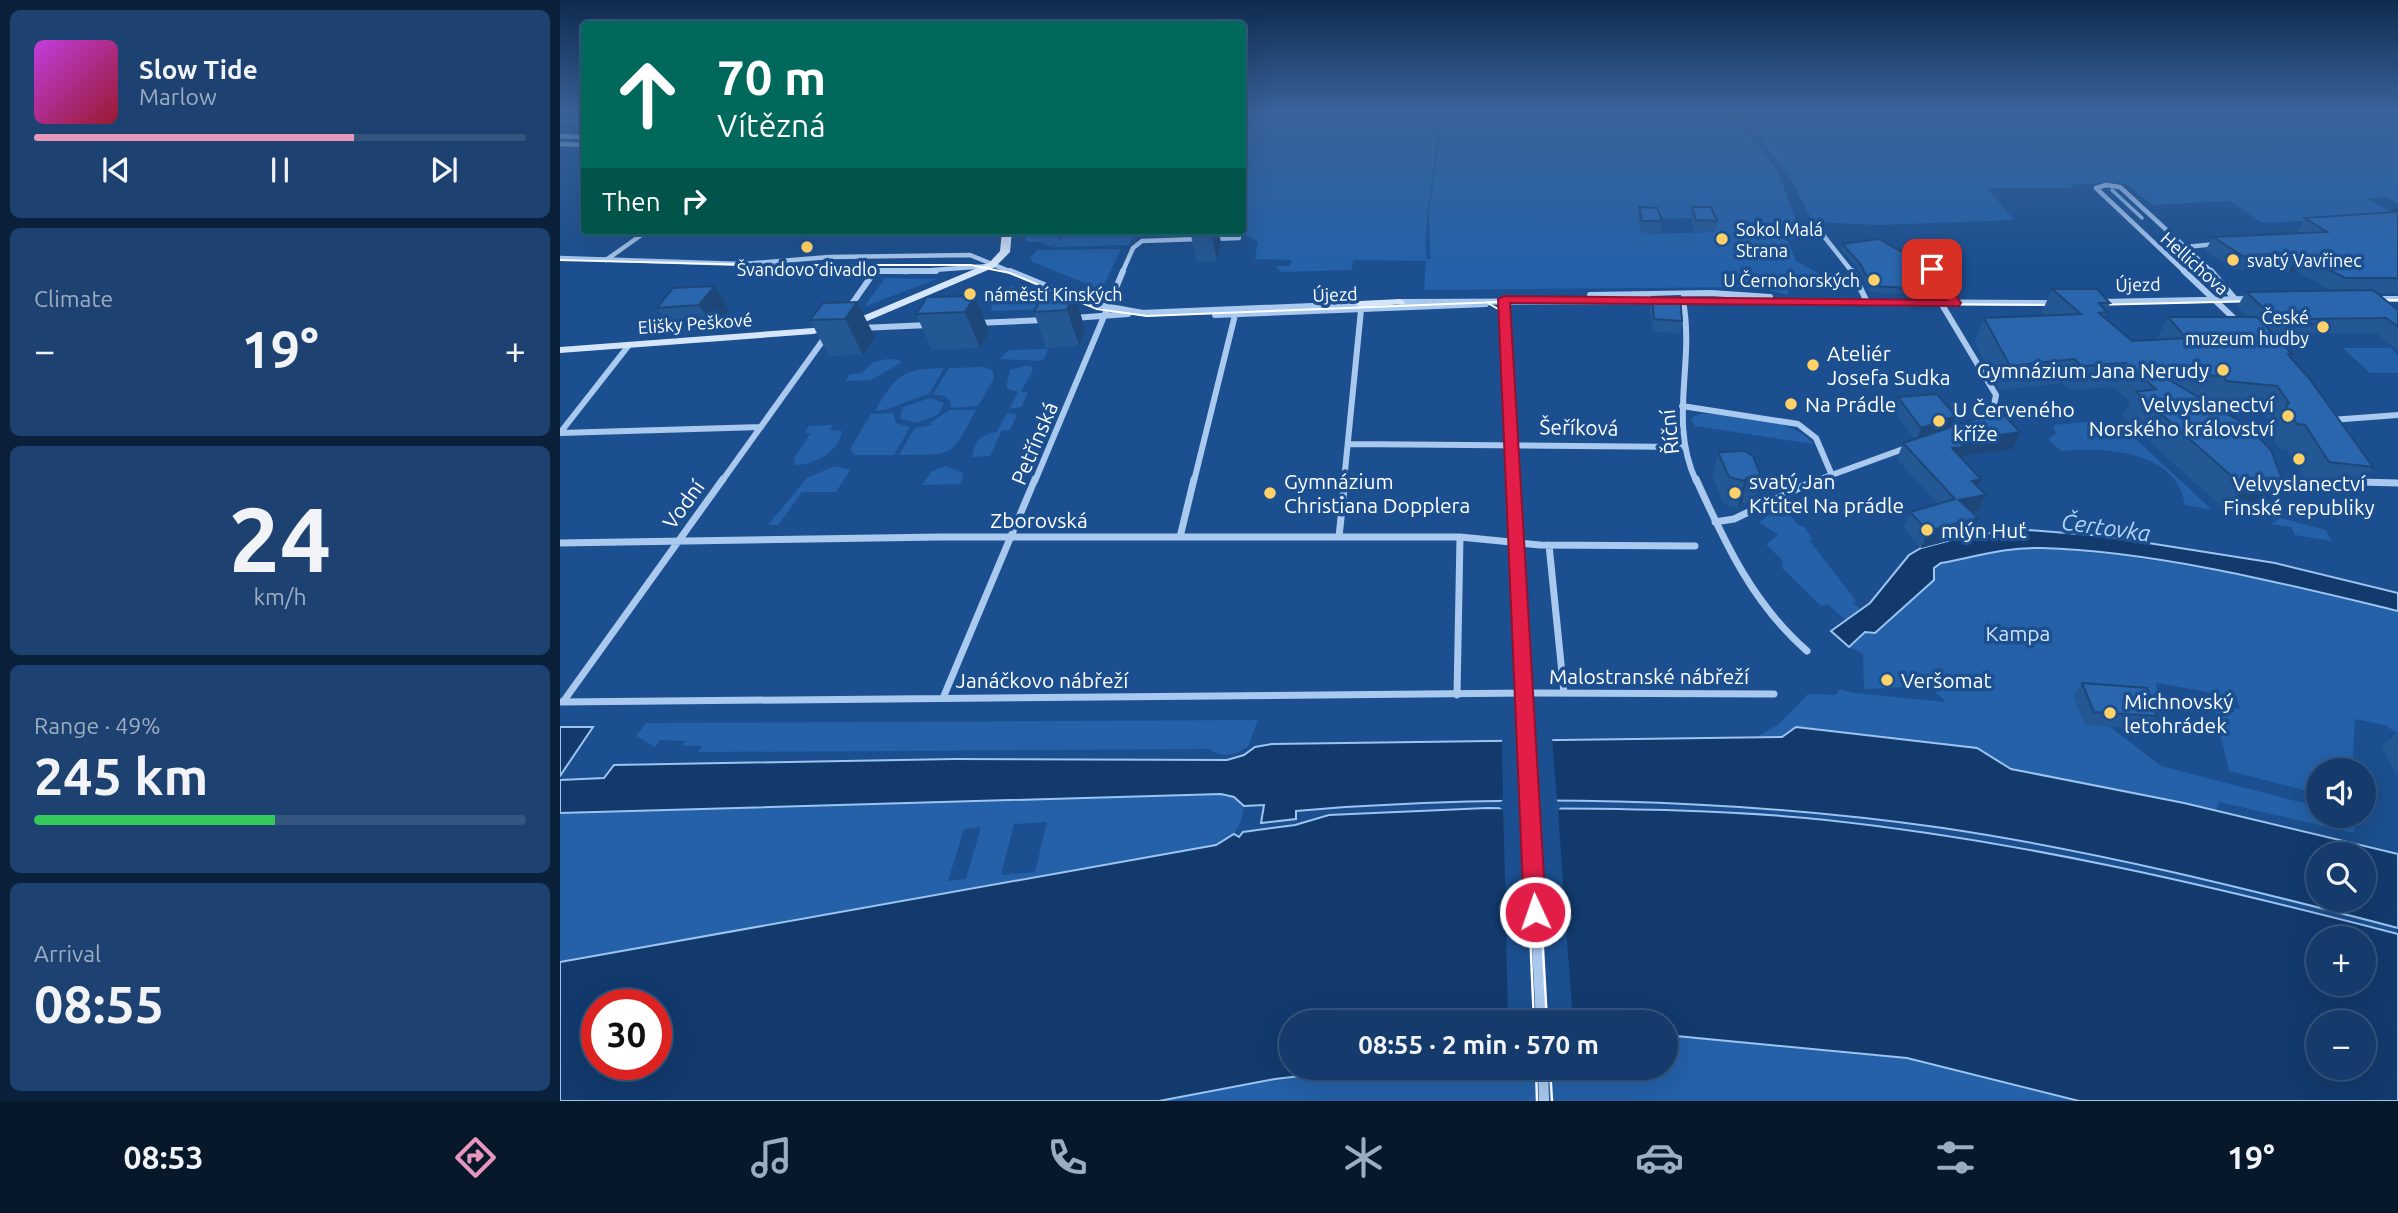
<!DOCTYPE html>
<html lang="en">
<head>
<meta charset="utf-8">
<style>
	:root { --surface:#143b6b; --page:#1d4271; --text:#f1f3f6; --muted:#9dadc1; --line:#33557e; --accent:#e797bd }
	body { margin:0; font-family:Ubuntu,sans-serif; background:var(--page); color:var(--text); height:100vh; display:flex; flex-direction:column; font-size:26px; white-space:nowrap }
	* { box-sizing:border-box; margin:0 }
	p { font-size:23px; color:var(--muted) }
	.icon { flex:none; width:38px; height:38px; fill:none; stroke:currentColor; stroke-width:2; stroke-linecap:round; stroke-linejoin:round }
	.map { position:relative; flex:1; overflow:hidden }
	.panel { display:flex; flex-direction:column; gap:10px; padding:10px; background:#0b203b; width:560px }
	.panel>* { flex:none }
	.guide { position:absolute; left:21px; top:21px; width:665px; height:214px; border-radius:7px; box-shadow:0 7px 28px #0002,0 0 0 2px var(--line); background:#00695c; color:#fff; overflow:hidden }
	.buttons { position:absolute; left:1746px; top:758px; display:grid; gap:14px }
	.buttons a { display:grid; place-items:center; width:70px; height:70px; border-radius:50%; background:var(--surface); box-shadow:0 7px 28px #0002,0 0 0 2px var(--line); font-size:35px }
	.speed { position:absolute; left:21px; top:989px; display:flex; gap:14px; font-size:35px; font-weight:700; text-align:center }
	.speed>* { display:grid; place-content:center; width:91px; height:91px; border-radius:50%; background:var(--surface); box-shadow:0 7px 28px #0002,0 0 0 2px var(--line); line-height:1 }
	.speed .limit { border:10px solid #d22; background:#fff; color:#111 }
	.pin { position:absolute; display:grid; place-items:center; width:60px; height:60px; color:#fff; margin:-30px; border-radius:14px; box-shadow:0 4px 10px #0006 }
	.me { position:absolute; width:77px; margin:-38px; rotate:357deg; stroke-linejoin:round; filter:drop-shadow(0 0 5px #0008) }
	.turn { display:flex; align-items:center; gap:24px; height:147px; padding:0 21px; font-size:32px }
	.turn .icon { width:91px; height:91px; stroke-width:2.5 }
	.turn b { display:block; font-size:49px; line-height:60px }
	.then { display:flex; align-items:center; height:66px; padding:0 21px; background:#0003; gap:14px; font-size:26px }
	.big { font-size:52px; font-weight:700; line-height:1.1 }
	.panel .widget { flex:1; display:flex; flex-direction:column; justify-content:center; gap:10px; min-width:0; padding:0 24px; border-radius:10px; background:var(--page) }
	.panel .dial { align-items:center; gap:0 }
	.dial b { font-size:91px; line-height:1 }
	.song { display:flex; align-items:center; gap:21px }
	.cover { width:84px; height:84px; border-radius:10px; background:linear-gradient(135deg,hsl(290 70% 55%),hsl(350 70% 35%)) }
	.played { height:7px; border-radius:4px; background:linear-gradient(90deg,var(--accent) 65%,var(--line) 65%) }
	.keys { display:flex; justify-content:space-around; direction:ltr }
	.heat { display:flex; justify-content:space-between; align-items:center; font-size:38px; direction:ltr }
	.charge { height:10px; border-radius:5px; background:linear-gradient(90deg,#34c759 49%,var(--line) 0) }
	.trip { position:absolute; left:719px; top:1010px; width:399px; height:70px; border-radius:35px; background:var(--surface); box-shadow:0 7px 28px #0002,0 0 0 2px var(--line); font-weight:700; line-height:70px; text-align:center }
	.tab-bar { display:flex; height:112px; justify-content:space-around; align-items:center; background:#08182b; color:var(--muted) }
	.tab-bar .icon { width:49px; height:49px }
	.tab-bar .selected { color:var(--accent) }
	.tab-bar b { font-size:32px; color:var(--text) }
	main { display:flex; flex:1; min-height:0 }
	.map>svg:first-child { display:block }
	.green { fill:#2461a8; fill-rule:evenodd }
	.water { fill:#123a6d; stroke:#9cc4f0; stroke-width:2; fill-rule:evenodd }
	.pier { fill:#1b4f8f }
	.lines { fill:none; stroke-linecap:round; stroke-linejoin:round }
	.stream { stroke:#9cc4f0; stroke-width:3.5 }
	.street-far3 { stroke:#a9c9ee; stroke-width:4.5 }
	.street-far2 { stroke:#a9c9ee; stroke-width:6 }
	.street-far1 { stroke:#a9c9ee; stroke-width:7 }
	.street { stroke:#a9c9ee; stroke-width:10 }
	.secondary { fill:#d6e6fa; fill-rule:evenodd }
	.tram-far1 { stroke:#fff; stroke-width:2 }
	.tram { stroke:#fff; stroke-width:2.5 }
	.wall { fill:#245895 }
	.shaded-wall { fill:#1d4779 }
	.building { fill:#2a66ad; stroke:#1d4779; stroke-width:2 }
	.route { fill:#e11d48; stroke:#92132f; stroke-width:2 }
	.poi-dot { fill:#ffd166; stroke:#1b4f8f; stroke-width:2.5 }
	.labels { text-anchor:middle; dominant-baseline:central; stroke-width:7; stroke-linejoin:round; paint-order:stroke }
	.far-poi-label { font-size:18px; fill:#fff; stroke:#1b4f8f; text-anchor:start }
	.far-street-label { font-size:18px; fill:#fff; stroke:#1b4f8f }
	.poi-label { font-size:21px; fill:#fff; stroke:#1b4f8f; text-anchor:start }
	.street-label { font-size:21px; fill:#fff; stroke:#1b4f8f }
	.park-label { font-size:21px; fill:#cfe3fa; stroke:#1b4f8f }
	.water-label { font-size:23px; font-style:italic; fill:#b5d3f5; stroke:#1b4f8f }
</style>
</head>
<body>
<main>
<section class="panel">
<div class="widget">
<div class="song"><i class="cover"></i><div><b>Slow Tide</b><p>Marlow</p></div></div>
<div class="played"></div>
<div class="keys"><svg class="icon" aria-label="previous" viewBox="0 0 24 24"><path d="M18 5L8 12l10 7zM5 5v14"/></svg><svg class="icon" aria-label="pause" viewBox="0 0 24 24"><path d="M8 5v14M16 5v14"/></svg><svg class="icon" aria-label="next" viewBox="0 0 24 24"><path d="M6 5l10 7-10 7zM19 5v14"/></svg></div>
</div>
<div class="widget"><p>Climate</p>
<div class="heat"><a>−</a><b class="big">19°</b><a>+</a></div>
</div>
<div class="widget dial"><b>24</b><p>km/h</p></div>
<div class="widget"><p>Range · 49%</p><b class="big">245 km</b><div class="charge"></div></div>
<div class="widget"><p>Arrival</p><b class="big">08:55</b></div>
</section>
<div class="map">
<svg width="1838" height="1101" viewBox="0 0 1838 1101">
	<rect width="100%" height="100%" fill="#1b4f8f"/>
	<path class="green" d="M683,112H871C885,158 860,210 867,259H870L869,211L881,134L874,112H1170L1217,170L1243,239H1227L1236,261L1267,278L1224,280L1229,295L1195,287L864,290L866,261L793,260L792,270L721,272L715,266H730L732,260L695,259L698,242L679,231H682ZM1131,218L1154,232L1088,234L1078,219Z
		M1179,112H1838V204L1826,197L1808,199L1838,216L1702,223L1670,201L1592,205L1566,184L1555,182L1511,185L1512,188H1427L1454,220L1319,225L1253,222L1226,170Z
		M465,231H483L499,236L498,240L517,231H615L574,234L569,245L493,247L500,241L490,247L481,242H466Z
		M561,249L543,287L539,289L473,262L470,258L477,250Z
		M325,278L376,279L304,307Z
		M449,285L497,304L491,309L431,311L432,305L446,301L452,289Z
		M1783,348H1831L1838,355V373H1810Z
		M488,349L484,359L479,361L439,359L449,350Z
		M328,359L340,360L341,363L311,380L285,381L290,374L302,373L313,362Z
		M464,366H471L473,370L461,392H468L461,407L449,409L458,392L446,388L450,370Z
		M424,367L433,371L434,378L418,406L391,408V402L385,396L373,394L389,368Z
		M384,368L369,394C348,399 335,410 315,411C336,375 341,369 384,368Z
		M370,398L384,403L378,415L357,423L340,419L343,407Z
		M389,410H416C389,459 396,454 339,455L355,427L364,425L354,429L373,424H369Z
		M333,413L336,423L350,427L334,455H294L290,449L311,414Z
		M447,413L457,415L450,430H442L430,456L412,457C414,442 422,433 437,432Z
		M1140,414C1169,413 1236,419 1253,444L1135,426L1131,418Z
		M1544,420L1553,427L1562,426L1652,510L1625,505C1617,450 1543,447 1501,451L1488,439L1496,434L1493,425Z
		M273,425L270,430L282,431C279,452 254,465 235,465L234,458L251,433H244L249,426Z
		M274,466L290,470L276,492H242L218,525H208L247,478Z
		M386,466L403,473L401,484L362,485L372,471Z
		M1223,506L1239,526H1243L1253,539L1249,540L1296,601L1293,603L1301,610L1286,620L1267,604L1262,607L1222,568L1223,561L1206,544L1218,535L1199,522Z
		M1720,518L1766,530L1772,541L1735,535L1731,527L1711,524Z
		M1480,548C1601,556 1720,582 1838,611V734L1825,725L1795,719L1792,770H1759V794L1669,771L1655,712H1674V708L1680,709L1676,697L1596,683L1600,702L1577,701L1524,722L1549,726L1601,766L1759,807V816H1795L1794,833L1659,802L1656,811L1450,769L1417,748L1198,736L1219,724L1248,694L1276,695L1280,689L1294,693L1386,702L1369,686L1304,689L1303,654L1289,647L1305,632L1315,633L1374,581L1376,565L1433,551Z
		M698,720L688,746C676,755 662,759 650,749L138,752L142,746H122L126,741L100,740L95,747L76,736L86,723Z
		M661,794L674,797L684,806C682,823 675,840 656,845L0,962V813ZM487,822L475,872L441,875L454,824ZM421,827L406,879L388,881L404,829Z
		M1106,1035L1347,1058L1519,1101H599L715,1079L808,1068H1106Z"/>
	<path class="water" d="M1468,530L1544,536L1715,563L1838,593V611C1726,584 1595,551 1481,548C1446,547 1414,557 1381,563L1374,568V580L1315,633L1305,632L1289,647L1271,631L1310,603L1349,555L1361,548L1410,535Z
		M0,727H33L0,776Z
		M1236,727L1417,748L1451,769L1624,803L1838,854V928C1688,889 1537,851 1383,828C1171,798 945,793 736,811V819L701,823L704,805L684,806L674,797L661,794L0,813V780L44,778L54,765L394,759L667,760L684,755L695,747L712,744L1222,737ZM1759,854H1804V900H1759Z
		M927,808C1040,809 1153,808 1266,820C1461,841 1649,885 1838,934V1101H1519L1347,1058L1106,1035V1022H732V1068H808L715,1079L599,1101H0V962L656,845L674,834L679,837L683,832L735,825L769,815ZM1759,938H1804V984H1759ZM37,1004H96V1064H37ZM1759,1022H1804V1068H1759Z"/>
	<path class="pier" d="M942,737H992L997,801L1003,805L998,810L1005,911L1013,918L1006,926L1013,1022H948L946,925L940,918L946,911L943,810L937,805L943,800Z"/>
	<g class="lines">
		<path class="stream" d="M1552,190L1582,218"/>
		<path class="street-far3" d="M0,136L24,137
			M0,144L24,145
			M1259,230L1293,273
			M652,239L679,238
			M1625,247L1656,244
			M0,258L183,264L269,257L410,255L454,273
			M46,260L87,231
			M1368,262L1375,273
			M206,266L346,272L428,266
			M314,273L316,270
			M562,273L573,248L582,241L640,239
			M1626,273L1536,188L1546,185L1560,187L1653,273"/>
		<path class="street-far2" d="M293,271H376
			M450,271L528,303L583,313
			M1292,271L1307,302
			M1374,271L1395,303
			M1624,271L1680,324
			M1651,271L1675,299
			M1030,295L1151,293L1210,297
			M944,299L953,481
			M1814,299H1838
			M1111,301L1494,303
			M1123,301C1135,364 1108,420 1136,481
			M840,302L1099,301
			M1541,302L1690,299
			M1381,303L1436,395L1431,421
			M289,308L315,271
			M580,313L800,304
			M655,315L926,304
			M514,318L568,314
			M416,323L484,320
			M301,328L369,325
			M1122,406L1238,424L1256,438L1271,473
			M1771,420L1838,415
			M0,433L201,427
			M0,433L69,345
			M788,444L1123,447
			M1794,476L1797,481
			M162,481L266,336
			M475,481L563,271
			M634,481L675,315
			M784,481L801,310
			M1255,481L1346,448"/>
		<path class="street-far1" d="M953,479L967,751
			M1136,479C1165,543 1193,604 1247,651
			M1796,479L1798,482L1838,483
			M1155,522L1174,519L1258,479
			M620,537L634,479
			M779,537L785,479
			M0,543L380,537H900L980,545L1135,546
			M989,545L1004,693
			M897,695L900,537
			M383,698L475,479
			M0,702L970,693L1214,694
			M3,702L163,479"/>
		<path class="street" d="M967,749L981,1022
			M983,1068L984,1101"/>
		<path class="secondary" d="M442,231H452L450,252L435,267L305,322L253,334L0,353V347L253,328L298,318L429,263L440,251Z
			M840,299L845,302L844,304L800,307L795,304L800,301Z"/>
		<path class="tram-far1" d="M0,260L200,265H411L450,273L537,309L587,316L964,301L1503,305
			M1807,300H1838
			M926,302L945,313L949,323L972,751
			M1531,305L1699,301
			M957,648L962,751"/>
		<path class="tram" d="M962,749L974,1022
			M972,749L987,1022
			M976,1068L977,1101
			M990,1068L992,1101"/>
	</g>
	<path class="wall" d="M0,112H24V133L0,132Z
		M1079,207L1102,221L1100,233H1081L1077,219Z
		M1132,207L1157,221L1155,232H1134L1131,218Z
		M1832,210H1838V293H1816L1838,310V351L1816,333L1745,334L1742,339L1716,338L1732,354L1730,357L1813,467L1793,491L1751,487L1727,450L1720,449L1709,431L1712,427L1701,410L1653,406L1705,506L1667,512L1562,416L1570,402L1554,387L1510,390L1502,383L1440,390L1415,342L1424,318L1485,315L1482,312L1492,289L1550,303L1544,318L1572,341L1596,340L1608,317H1689L1677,307L1686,292L1773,291L1736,271L1728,273L1719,267L1675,270L1645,251L1653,237L1739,233L1737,232L1745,218L1830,213Z
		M630,231H659L661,244L657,261L637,262Z
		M1282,244L1386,290L1384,296L1310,292L1298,268L1281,250Z
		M155,286L169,310L154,329L113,332L97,308Z
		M514,293L525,329L519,346L486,348L474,312Z
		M415,296L429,331L420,348L372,350L356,314Z
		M1092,297L1122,321L1120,333L1093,332L1090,309Z
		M263,303L315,337L303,355L269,356L250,320Z
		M1338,397L1391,427L1453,449L1400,457L1418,486L1426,495L1418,511L1412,513L1410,535L1361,548L1344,528L1350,512L1378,504L1337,459L1343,443L1354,439L1333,409Z
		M1158,452L1201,477L1194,503H1182L1178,508L1163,504L1153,477Z
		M1522,683L1597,716L1587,729L1525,725L1513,696Z
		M1838,732V778L1822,746Z"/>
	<path class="shaded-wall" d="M651,231H659L661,244L657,261Z
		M1745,257L1736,271L1728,273L1736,258Z
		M155,286L169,310L154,329L139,305Z
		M514,293L525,329L519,346L507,310Z
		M415,296L429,331L420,348L405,312Z
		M297,302L315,337L303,355L285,319Z
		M1396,416L1390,429L1356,441L1361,428Z
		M1460,432L1453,449L1399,457L1392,448L1399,441Z
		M1188,477L1182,503L1178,508L1184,481Z
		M1421,479L1414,495L1412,481Z
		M1723,482L1705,506L1667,512L1684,487Z
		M1426,495L1418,511L1392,517L1399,500Z
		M1418,518L1410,535L1361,548L1368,531Z"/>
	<path class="building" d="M0,112H24V128L0,127Z
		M1079,207L1097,208L1102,221H1082Z
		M1132,207H1151L1157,221L1136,220Z
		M1832,210H1838V278H1785L1745,257L1736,258L1727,253L1683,256L1653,237L1767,232L1745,218L1836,212Z
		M1319,239L1372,269L1386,290L1312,286L1299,262L1282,244Z
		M155,286L139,305L97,308L113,288Z
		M1492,289H1537L1550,303H1539L1547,312L1539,313L1572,341L1626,338L1608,317H1697L1732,354H1728L1731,358L1749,378L1813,467L1769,462L1745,425L1737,424L1726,407L1729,403L1717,386L1666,381L1663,376L1599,374L1686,425L1711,450L1723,482L1684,487L1576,392L1596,389L1566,363L1522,366L1514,359L1450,366L1424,318L1521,314Z
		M1813,290L1838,310V327L1826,318L1747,319L1752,324L1719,322L1686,292Z
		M514,293L507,310L474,312L482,295Z
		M415,296L405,312L356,314L367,297Z
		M1120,296L1122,321L1094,319L1092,297Z
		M297,302L285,319L250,320L263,303Z
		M1377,394L1396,416L1361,428L1338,397Z
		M1440,411L1460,432L1399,441L1404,447L1392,448L1421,479L1412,481L1426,495L1399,500L1418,518L1368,531L1350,512L1395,499L1343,443Z
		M1185,451L1193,456L1201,477H1188L1184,481L1169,477L1158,452Z
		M1522,683L1587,688L1597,716L1534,712Z"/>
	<linearGradient id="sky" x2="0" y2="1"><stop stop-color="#0f2b4f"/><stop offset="0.42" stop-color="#39639b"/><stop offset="1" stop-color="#39639b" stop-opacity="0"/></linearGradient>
	<rect width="1838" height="266" fill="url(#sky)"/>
	<path class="route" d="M1368,266H1376L1401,303L1399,306L950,303L986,912L983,919L975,922L968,919L964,912L938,299L944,296L1387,300L1366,269Z"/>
	<g class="poi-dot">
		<circle cx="1162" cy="239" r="7"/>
		<circle cx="247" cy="247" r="7"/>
		<circle cx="1673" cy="260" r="7"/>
		<circle cx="1314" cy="280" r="7"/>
		<circle cx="410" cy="294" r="7"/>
		<circle cx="1763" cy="327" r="7"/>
		<circle cx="1253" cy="365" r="7"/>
		<circle cx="1663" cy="370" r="7"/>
		<circle cx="1231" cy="404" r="7"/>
		<circle cx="1728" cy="416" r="7"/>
		<circle cx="1379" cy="421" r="7"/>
		<circle cx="1739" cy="459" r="7"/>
		<circle cx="710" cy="493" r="7"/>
		<circle cx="1175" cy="493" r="7"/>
		<circle cx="1367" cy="530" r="7"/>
		<circle cx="1327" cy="680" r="7"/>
		<circle cx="1550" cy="713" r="7"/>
	</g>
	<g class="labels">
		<g class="far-poi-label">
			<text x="1176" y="229">Sokol Malá<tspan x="1176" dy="21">Strana</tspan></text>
			<text x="1687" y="260">svatý Vavřinec</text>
			<text x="247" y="269" text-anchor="middle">Švandovo divadlo</text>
			<text x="1300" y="280" text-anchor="end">U Černohorských</text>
			<text x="424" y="294">náměstí Kinských</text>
			<text x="1749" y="317" text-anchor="end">České<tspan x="1749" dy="21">muzeum hudby</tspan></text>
		</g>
		<g class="far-street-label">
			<text transform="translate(1635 263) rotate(42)">Hellichova</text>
			<text transform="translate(1578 284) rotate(-1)">Újezd</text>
			<text transform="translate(775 294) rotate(-2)">Újezd</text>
			<text transform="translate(135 323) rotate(-4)">Elišky Peškové</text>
		</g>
		<g class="poi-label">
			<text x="1267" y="353">Ateliér<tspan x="1267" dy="24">Josefa Sudka</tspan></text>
			<text x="1649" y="370" text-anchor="end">Gymnázium Jana Nerudy</text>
			<text x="1245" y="404">Na Prádle</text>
			<text x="1714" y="404" text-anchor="end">Velvyslanectví<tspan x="1714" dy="24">Norského království</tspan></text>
			<text x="1393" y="409">U Červeného<tspan x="1393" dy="24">kříže</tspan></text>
			<text x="724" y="481">Gymnázium<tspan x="724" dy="24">Christiana Dopplera</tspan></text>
			<text x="1189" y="481">svatý Jan<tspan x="1189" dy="24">Křtitel Na prádle</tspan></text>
			<text x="1739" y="483" text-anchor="middle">Velvyslanectví<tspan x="1739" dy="24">Finské republiky</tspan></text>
			<text x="1381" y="530">mlýn Huť</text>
			<text x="1341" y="680">Veršomat</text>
			<text x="1564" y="701">Michnovský<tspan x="1564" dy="24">letohrádek</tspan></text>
		</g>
		<g class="street-label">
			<text transform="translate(1019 427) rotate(1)">Šeříková</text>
			<text transform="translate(1109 432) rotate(-96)">Říční</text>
			<text transform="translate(474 443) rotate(-67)">Petřínská</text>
			<text transform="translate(123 504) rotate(-54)">Vodní</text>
			<text x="479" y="520">Zborovská</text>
			<text x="1089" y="676">Malostranské nábřeží</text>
			<text x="482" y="680">Janáčkovo nábřeží</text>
		</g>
		<g class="park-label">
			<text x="1458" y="633">Kampa</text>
		</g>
		<g class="water-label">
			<text transform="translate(1546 527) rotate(8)">Čertovka</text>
		</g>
	</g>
</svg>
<div class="buttons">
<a><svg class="icon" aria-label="sound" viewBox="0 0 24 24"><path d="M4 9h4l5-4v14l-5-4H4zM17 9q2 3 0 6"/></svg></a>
<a><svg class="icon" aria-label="search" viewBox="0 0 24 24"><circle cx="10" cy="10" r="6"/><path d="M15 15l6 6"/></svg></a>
<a>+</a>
<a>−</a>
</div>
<div class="speed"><div class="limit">30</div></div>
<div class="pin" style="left:1372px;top:269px;background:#d93025"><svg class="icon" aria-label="arrive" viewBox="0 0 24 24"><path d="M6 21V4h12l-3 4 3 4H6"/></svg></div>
<svg class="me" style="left:975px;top:912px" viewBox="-20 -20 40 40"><circle r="17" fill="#e11d48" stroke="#fff" stroke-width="3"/><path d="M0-11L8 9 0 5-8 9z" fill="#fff"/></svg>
<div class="trip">08:55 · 2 min · 570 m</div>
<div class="guide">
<div class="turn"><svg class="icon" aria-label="ahead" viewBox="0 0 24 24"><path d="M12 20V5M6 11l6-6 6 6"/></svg><div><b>70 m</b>Vítězná</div></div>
<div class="then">Then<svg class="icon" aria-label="right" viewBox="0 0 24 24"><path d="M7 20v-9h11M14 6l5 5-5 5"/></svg></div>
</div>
</div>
</main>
<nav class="tab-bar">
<b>08:53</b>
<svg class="icon selected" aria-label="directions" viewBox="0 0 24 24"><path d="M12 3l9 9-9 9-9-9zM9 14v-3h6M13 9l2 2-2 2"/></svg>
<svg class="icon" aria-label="music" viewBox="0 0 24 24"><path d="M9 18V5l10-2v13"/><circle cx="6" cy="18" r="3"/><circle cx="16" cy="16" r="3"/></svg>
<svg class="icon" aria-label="phone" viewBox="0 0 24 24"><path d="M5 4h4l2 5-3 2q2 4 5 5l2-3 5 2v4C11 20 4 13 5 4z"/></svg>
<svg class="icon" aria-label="climate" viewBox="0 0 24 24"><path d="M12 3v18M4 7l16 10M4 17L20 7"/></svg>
<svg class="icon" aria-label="car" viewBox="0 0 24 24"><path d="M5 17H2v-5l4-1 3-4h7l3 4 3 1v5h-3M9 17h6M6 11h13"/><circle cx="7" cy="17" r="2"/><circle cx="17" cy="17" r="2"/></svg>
<svg class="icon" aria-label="filters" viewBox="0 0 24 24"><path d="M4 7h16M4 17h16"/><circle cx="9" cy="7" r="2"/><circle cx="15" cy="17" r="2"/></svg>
<b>19°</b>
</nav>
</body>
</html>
